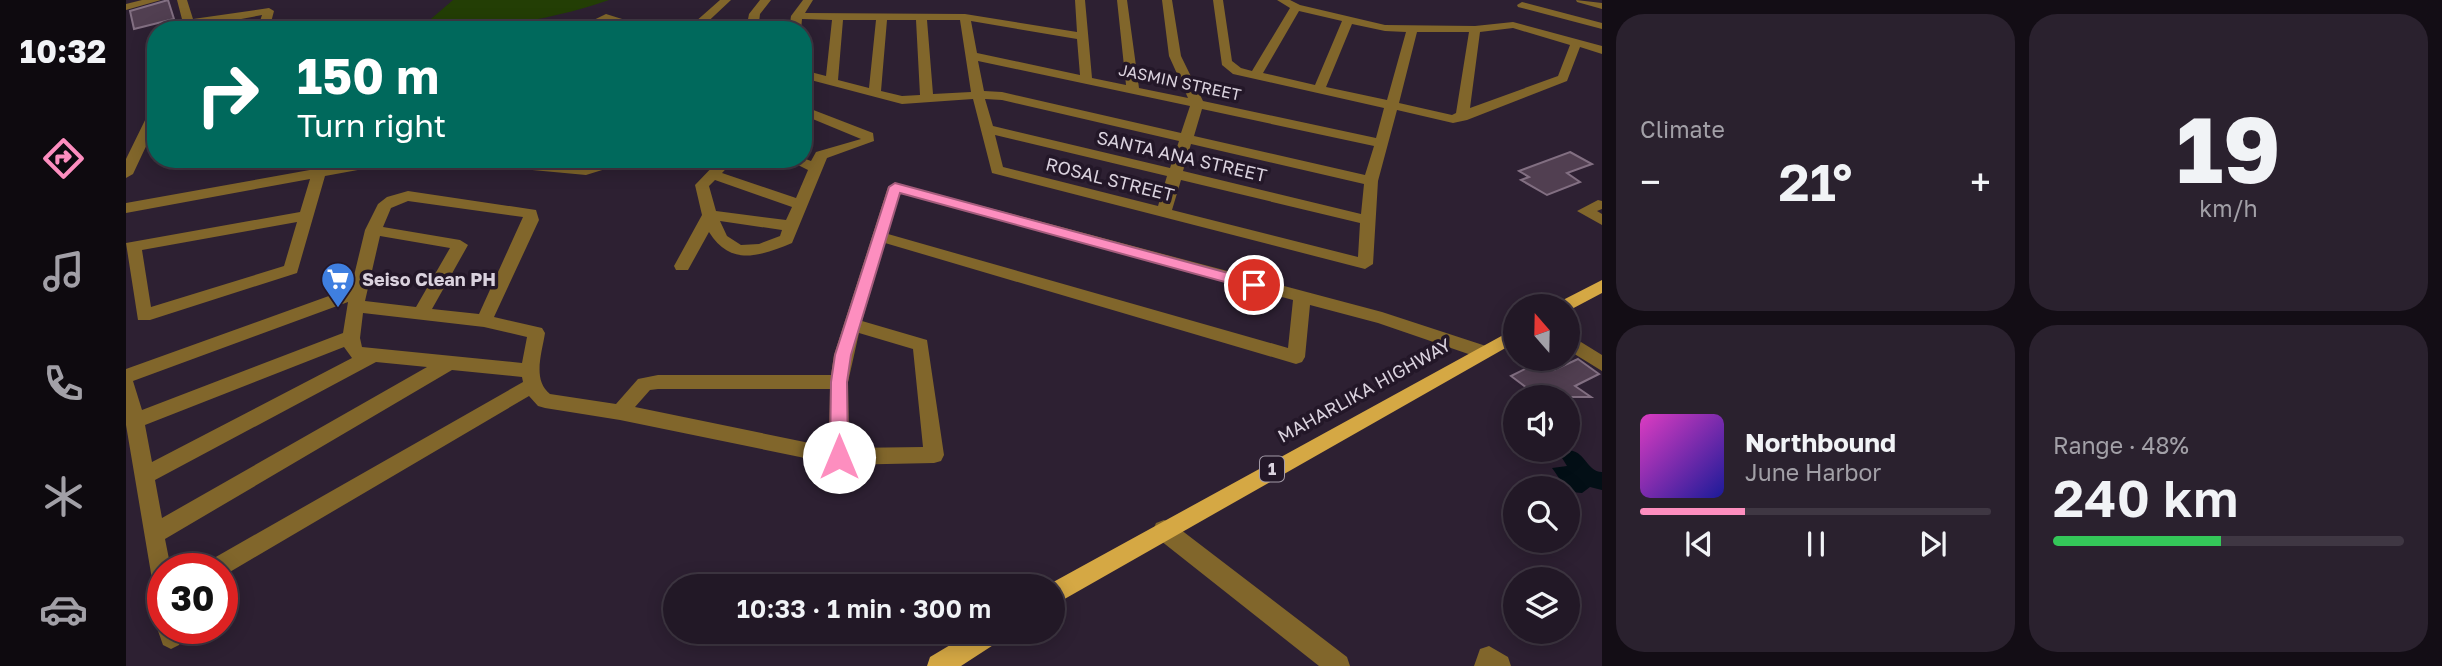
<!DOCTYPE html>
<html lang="en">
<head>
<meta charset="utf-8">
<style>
	:root { --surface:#221826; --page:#2a212e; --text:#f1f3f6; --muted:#a2a0a7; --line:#3f3743; --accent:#fd8ebf }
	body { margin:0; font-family:"Golos Text",sans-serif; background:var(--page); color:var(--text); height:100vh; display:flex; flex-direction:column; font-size:26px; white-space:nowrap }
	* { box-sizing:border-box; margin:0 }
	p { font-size:23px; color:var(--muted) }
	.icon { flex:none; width:38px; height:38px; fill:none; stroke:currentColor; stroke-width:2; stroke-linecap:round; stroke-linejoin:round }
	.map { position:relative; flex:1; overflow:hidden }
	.details { display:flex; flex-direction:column; gap:14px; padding:14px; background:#130d15; width:840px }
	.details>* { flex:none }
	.hud { position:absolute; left:21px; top:21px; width:665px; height:147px; border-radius:28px; box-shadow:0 4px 18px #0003,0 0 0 2px var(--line); background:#00695c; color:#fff; overflow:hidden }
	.needle { width:46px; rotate:340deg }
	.tools { position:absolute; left:1377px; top:294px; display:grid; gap:14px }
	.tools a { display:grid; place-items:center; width:77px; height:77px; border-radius:50%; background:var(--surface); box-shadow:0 4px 18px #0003,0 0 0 2px var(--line); font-size:35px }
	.speed { position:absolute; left:21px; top:553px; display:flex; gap:14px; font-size:35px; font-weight:700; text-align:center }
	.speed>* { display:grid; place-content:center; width:91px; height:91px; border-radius:50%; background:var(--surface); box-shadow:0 4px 18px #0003,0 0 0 2px var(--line); line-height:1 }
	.speed .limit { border:10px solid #d22; background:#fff; color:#111 }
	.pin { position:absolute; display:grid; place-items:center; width:60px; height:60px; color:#fff; margin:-30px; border:4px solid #fff; border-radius:50%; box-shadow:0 2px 7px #0007 }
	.me { position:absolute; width:77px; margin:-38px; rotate:0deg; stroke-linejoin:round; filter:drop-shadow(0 0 5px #0008) }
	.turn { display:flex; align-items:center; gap:24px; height:147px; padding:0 35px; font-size:32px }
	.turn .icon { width:91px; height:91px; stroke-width:2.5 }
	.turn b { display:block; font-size:49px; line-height:60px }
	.big { font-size:52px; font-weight:600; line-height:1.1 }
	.details .card { flex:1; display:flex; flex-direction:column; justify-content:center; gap:10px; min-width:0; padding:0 24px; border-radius:28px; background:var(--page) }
	.details .dial { align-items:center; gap:0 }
	.dial b { font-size:91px; line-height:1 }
	.song { display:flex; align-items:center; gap:21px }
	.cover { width:84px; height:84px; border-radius:10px; background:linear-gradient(135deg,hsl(310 70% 55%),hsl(240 70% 35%)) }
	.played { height:7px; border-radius:4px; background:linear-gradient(90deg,var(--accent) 30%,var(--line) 30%) }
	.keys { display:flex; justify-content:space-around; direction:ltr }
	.heat { display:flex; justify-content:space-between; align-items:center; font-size:38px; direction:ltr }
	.charge { height:10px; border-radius:5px; background:linear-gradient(90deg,#34c759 48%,var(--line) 0) }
	.details .tiles { flex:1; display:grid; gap:14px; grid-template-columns:repeat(2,1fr) }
	.trip { position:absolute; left:537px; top:574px; width:402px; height:70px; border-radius:35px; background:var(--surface); box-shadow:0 4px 18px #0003,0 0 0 2px var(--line); font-weight:600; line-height:70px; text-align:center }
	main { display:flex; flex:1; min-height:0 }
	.menu { display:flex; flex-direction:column; width:126px; justify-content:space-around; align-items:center; background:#0e0a0f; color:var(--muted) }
	.menu .icon { width:49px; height:49px }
	.menu .current { color:var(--accent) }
	.menu b { font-size:32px; color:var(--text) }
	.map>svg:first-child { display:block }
	.green { fill:#233e05 }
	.water { fill:#030f16 }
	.building { fill:#513f51; stroke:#826f82; stroke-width:2 }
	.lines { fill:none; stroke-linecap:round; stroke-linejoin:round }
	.minor { fill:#81662b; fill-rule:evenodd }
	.major { fill:#d5a844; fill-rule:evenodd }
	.route { fill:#fd8ebf; stroke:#a45c7c; stroke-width:2 }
	.labels { text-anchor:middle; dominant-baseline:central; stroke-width:7; stroke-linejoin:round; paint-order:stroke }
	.far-street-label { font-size:16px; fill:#dad2de; stroke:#231728 }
	.shield { fill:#231728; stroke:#a39aa7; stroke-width:2 }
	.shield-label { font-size:16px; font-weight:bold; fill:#dad2de }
	.street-label { font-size:18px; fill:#dad2de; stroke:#231728 }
	.poi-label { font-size:18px; font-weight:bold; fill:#dad2de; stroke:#231728; text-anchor:start }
</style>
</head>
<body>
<main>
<nav class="menu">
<b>10:32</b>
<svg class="icon current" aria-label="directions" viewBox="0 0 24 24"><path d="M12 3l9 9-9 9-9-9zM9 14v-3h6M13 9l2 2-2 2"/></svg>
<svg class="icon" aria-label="music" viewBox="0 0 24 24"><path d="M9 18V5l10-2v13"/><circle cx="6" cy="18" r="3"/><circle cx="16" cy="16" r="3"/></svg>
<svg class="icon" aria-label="phone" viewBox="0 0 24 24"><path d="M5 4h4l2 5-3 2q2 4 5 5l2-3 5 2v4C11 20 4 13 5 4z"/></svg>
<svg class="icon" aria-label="climate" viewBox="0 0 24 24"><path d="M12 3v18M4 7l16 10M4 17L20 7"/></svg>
<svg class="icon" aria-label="car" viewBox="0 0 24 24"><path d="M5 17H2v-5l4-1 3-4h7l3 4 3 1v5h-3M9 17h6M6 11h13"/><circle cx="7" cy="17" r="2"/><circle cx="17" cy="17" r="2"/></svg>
</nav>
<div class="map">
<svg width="1476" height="666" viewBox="0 0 1476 666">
	<rect width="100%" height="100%" fill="#2d2032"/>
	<path class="green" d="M327,0H483C424,21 355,30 292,30Z"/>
	<path class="water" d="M1438,450C1460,448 1459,471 1476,472V490L1464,487L1456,493C1440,493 1435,480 1426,468L1441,466L1433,453Z"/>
	<path class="building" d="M42,0L48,19L8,29L4,11Z
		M1444,152L1466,164L1441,173L1454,182L1421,195L1395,180L1403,177L1393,171Z
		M1452,359L1473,374L1449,386L1465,397H1413L1385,376L1415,361L1428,370Z"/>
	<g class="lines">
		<path class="minor" d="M16,0H35L0,10V4Z
			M51,0H61L67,19L143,8L148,11L143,30H131L136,15L56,30L57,23Z
			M594,0H605L573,30H560Z
			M634,0H645L634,14L632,30H620L623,14Z
			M677,0H687L679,13L839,14L951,32L949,0H959L966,78L1000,85L991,0H1001L1013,88L1062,98L1043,56L1036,0H1046L1055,56L1077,101L1250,138L1258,108L1107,74L1096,65L1087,0H1097L1106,61L1115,68L1126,71L1164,8L1151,0H1164L1174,5L1259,25L1349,26L1387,22L1476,46V54L1454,47L1441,81L1341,120L1327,123L1271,110L1252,181L1247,264L1239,269L866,173L847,99L776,104L677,78V70L700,76L706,20L676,19L675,30H663L665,16ZM1173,11L1216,21L1189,85L1137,73ZM717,20H750L743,88L712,80ZM761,20H790L794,95L776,96L755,91ZM801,20H834L845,92L807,94ZM845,21L951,39L954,75L851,53ZM1226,24L1259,31L1280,32L1261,100L1200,87ZM1387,28L1444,45L1432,76L1344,108L1354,32ZM1291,32H1343L1330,113L1326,115L1273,103ZM852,61L1064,106L1055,133L876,92L858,91ZM859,99L876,100L1053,141L1044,168L867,126ZM1076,109L1248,146L1239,175L1068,136ZM869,135L1041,176L1032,206L877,167ZM1065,144L1238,184L1235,214L1057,171ZM1055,180L1234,223L1232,257L1046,210Z
			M1450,0L1476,3V9L1451,2Z
			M1396,2L1476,23V29L1392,7L1391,5Z
			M480,14L525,28L527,30H509L481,21L462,30H447Z
			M30,106V125L7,174L0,178V159L24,110Z
			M677,106L747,133L748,141L701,158L666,243C633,257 604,266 583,232L562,270H550L548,266L576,215L569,185L594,159H609L596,173L670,198L682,170L660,159L677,158L685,161L690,152L735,139L677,115ZM589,180L666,207L660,220L590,211L583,186ZM594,221L656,230L654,236L633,244L615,245L601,236Z
			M245,159H277L270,163L199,176L171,273L24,320H12L0,243L174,212L184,179L0,213V203ZM171,222L158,266L25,307L16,250Z
			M368,159L460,167L488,159H512L460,175L375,167L370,166Z
			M769,183L1256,312L1363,347L1366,352L1363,357L1357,359L1252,323L1184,305L1179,357L1176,362L1170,364L759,243L736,321L801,340L818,455L815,461L808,463L713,465L494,420L419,408L412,406L403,396L97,576L96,569H78L81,562L397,382L396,377L326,370L39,539L45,569H37V600L29,597L0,425V369L225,288L239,230L252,204L261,197L282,191L410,210L413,220L368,317L416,328L419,333C416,353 406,380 424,394L490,404L512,379L532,375H705L708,355L762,187ZM774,193L1167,300L1162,348L762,234ZM282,201L397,217L353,314L306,309L342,245L334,240L257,227L265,208ZM254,236L324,248L290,307L239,301ZM222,302L217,333L16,410L7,381ZM237,313L358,327L401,337L396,363L236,347L234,338ZM733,333L787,349L797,447L723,448L722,382ZM218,347L226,358L26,462L19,425ZM250,362L301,367L36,518L29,480ZM532,389H704L703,447L509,407L524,390Z
			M1472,200L1476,201V209L1471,211L1476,214V225L1451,211Z
			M1442,334L1476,355V371L1442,350Z
			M1038,520L1046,523L1221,657L1224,666H1193L1030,537L1027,530L1030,523Z
			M37,619V628H55L57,637L53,645L45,649L37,645L31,628Z
			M1363,646L1382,657L1385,666H1348L1354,649Z"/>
		<path class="major" d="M1476,280V293L1442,311V306H1431L1433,302Z
			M1390,328V342L928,605V586H920Z
			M846,632H879L875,640L835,666H801L804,657Z"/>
	</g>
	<path class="route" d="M769,183L1128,280L1135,285L1128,290L774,193L725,355L721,382L722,457L719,463L713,465L706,463L704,457L705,382L709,355L763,187Z"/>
	<defs>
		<g id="supermarket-pin" transform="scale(1.75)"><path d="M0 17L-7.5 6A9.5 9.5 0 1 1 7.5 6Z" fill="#3f7fe0" stroke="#231728"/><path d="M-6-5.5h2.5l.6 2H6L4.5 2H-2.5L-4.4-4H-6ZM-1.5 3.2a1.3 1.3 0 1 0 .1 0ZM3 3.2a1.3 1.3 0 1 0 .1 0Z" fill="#fff"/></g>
	</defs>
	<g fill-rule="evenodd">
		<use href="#supermarket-pin" x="212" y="279"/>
	</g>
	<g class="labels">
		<g class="far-street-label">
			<text transform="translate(1054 82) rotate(12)">JASMIN STREET</text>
		</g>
		<rect class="shield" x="1134" y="456.5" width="24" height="25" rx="5"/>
		<g class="shield-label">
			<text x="1146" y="469">1</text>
		</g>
		<g class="street-label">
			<text transform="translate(1056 156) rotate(13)">SANTA ANA STREET</text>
			<text transform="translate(984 179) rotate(14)">ROSAL STREET</text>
			<text transform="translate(1238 390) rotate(-29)">MAHARLIKA HIGHWAY</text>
		</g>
		<g class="poi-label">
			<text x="236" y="279">Seiso Clean PH</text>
		</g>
	</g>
</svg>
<div class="tools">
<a><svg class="needle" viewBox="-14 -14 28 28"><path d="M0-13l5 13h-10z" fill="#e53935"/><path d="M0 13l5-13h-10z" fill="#a2a0a7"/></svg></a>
<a><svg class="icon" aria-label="sound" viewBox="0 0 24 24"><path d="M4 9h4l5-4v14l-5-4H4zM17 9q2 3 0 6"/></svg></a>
<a><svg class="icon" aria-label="search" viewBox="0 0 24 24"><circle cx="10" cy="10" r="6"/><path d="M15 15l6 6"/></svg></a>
<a><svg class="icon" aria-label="layers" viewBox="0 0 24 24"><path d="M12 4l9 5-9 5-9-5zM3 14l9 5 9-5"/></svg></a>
</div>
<div class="speed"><div class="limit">30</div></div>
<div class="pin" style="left:1128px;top:285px;background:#d93025"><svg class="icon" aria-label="arrive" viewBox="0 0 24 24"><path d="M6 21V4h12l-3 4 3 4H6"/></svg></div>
<svg class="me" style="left:713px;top:457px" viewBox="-20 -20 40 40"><circle r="19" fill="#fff"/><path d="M0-13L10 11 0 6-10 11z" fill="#fd8ebf"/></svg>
<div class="trip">10:33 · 1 min · 300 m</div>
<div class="hud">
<div class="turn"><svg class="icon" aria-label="right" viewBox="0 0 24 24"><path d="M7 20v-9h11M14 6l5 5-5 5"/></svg><div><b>150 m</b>Turn right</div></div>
</div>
</div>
<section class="details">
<div class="tiles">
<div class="card"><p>Climate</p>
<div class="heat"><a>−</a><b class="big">21°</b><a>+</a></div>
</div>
<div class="card dial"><b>19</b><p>km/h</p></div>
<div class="card">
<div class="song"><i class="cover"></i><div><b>Northbound</b><p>June Harbor</p></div></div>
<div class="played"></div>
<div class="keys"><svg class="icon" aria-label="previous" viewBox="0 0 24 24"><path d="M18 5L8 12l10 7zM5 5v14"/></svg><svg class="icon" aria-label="pause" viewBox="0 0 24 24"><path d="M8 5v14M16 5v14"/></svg><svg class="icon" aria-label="next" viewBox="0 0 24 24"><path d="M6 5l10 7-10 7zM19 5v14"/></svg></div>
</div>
<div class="card"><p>Range · 48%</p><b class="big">240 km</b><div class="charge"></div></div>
</div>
</section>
</main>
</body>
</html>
